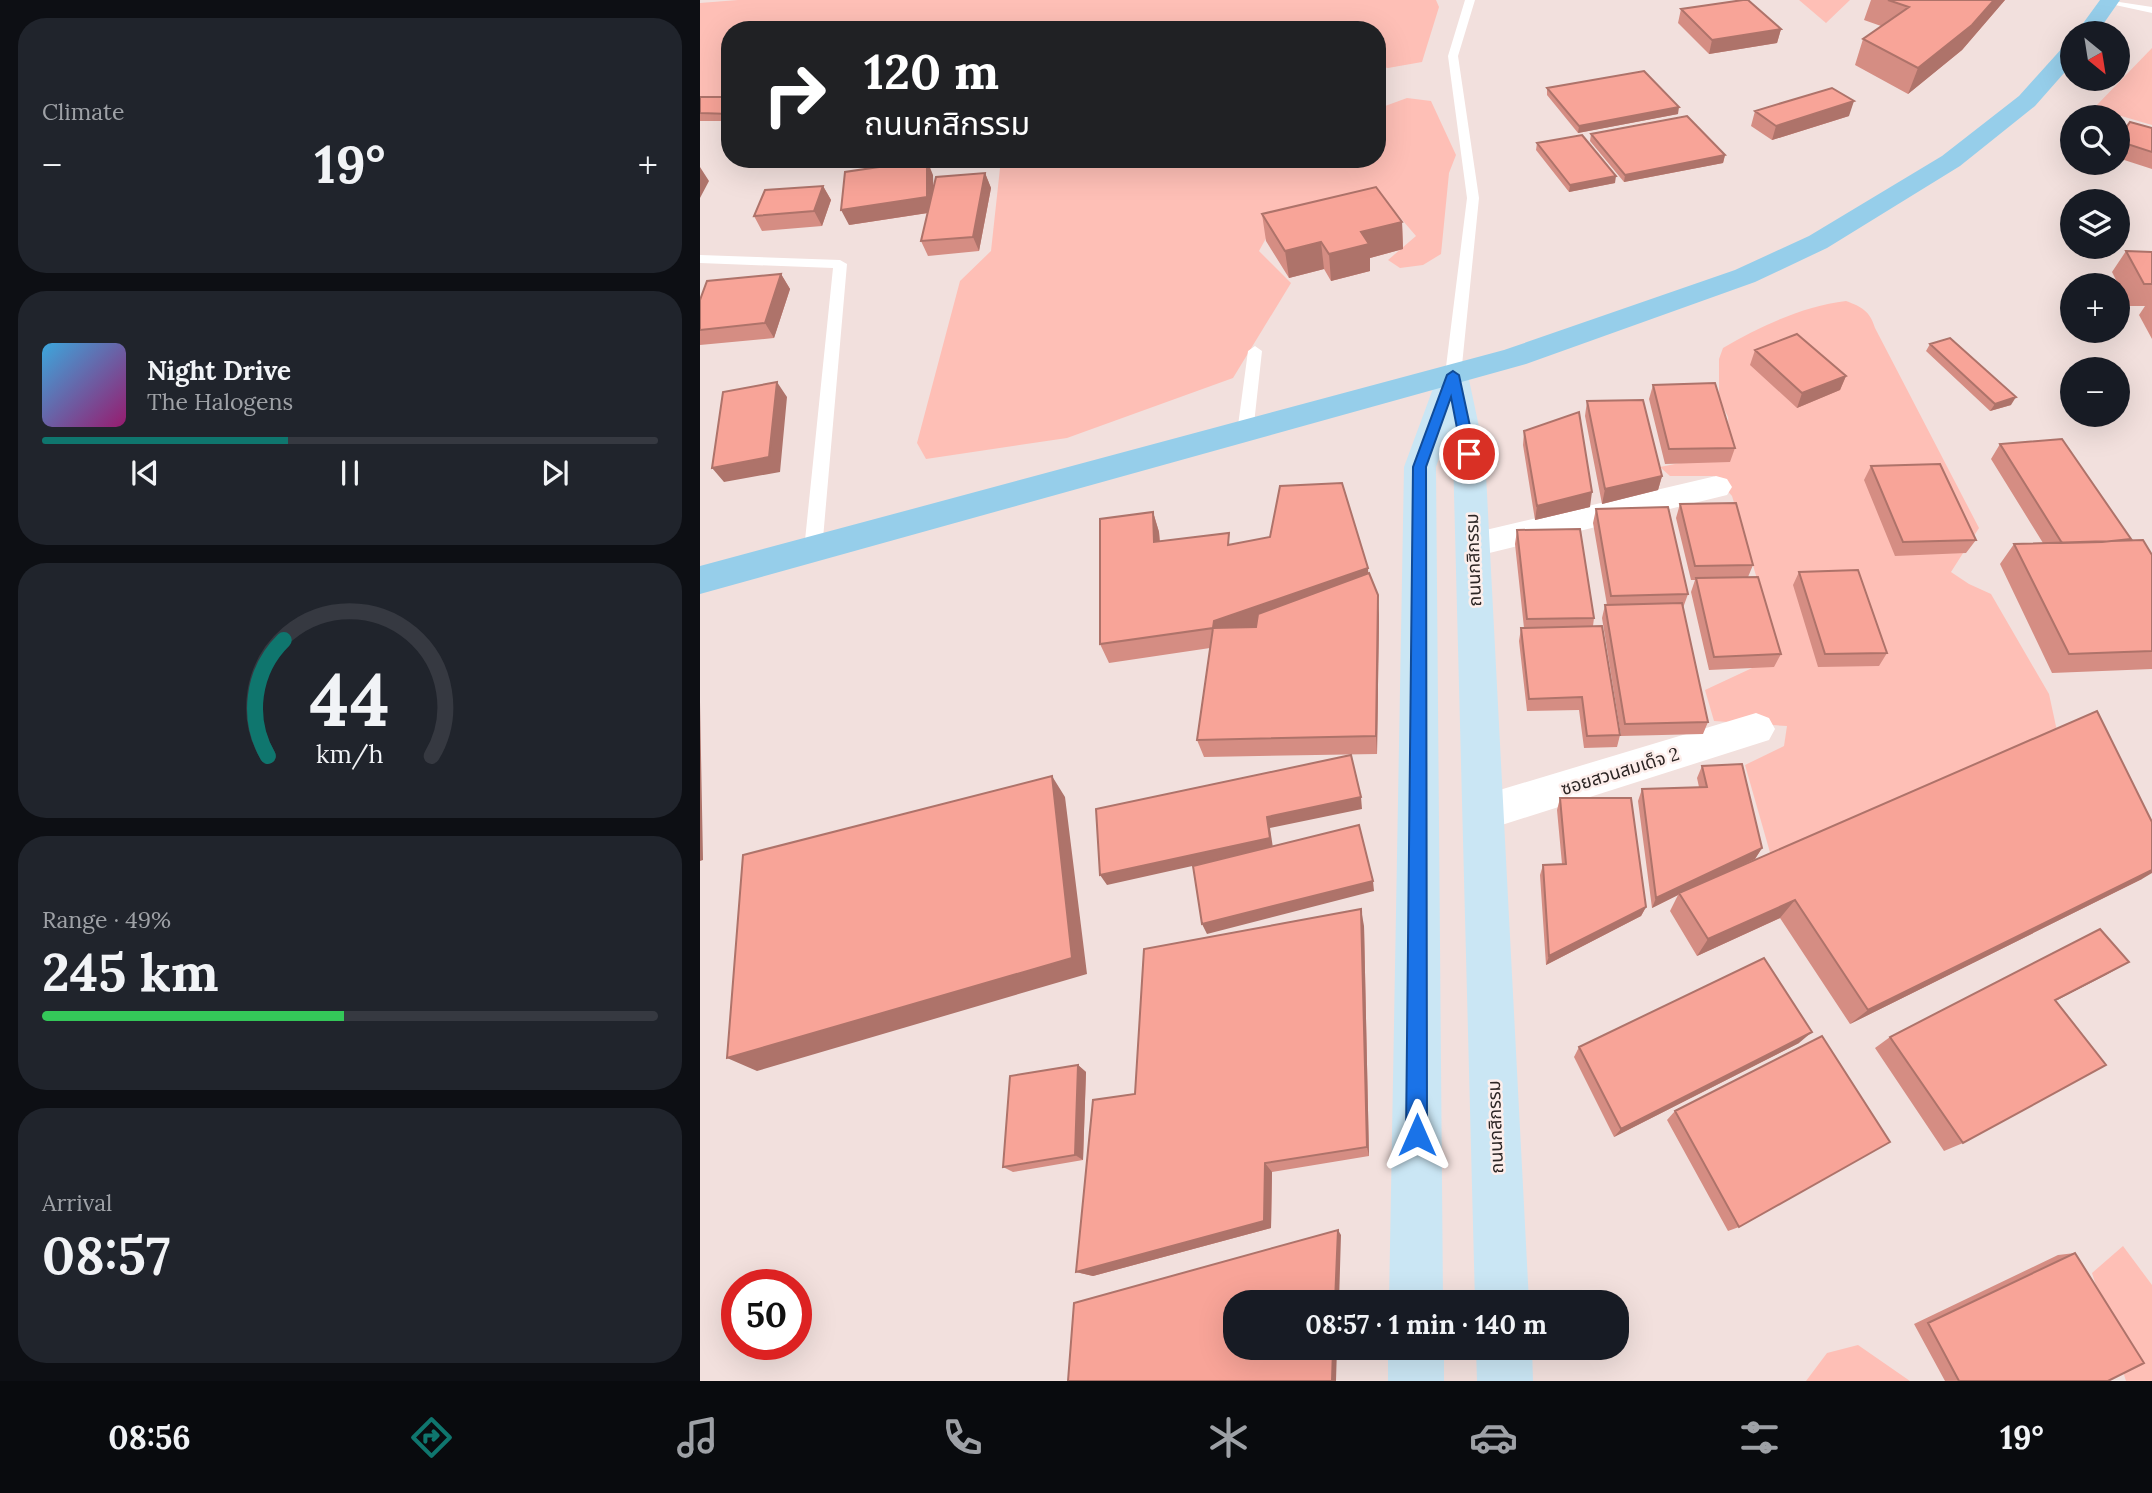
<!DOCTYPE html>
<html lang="en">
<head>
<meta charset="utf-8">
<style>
	:root { --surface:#171b24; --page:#20242c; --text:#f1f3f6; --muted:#9ea1a6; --line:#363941; --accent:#0f766e }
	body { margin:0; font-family:Lora,"Noto Sans Thai",serif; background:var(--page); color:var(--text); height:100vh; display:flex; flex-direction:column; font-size:26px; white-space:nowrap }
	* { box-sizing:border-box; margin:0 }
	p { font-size:23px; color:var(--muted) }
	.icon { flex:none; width:38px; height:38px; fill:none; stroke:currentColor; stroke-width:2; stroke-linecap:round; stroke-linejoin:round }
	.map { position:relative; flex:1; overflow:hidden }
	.side { display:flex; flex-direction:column; gap:18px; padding:18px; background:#0d0f14; width:700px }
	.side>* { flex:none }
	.guide { position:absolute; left:21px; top:21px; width:665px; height:147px; border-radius:28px; box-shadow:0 7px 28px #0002; background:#202124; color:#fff; overflow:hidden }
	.needle { width:46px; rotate:150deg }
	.fabs { position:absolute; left:1360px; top:21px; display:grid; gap:14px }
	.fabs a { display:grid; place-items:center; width:70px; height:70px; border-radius:50%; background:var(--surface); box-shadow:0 7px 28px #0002; font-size:35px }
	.speed { position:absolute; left:21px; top:1269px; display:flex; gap:14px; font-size:35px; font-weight:700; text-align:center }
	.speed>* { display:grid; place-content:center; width:91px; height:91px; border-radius:50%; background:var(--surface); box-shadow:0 7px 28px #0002; line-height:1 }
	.speed .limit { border:10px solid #d22; background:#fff; color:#111 }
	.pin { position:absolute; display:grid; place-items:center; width:60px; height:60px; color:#fff; margin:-30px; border:4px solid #fff; border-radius:50%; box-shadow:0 2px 7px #0007 }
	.me { position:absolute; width:77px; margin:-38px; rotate:0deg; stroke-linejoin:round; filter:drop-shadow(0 0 5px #0008) }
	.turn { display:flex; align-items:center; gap:24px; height:147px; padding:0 28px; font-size:32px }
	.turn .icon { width:91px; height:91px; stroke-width:2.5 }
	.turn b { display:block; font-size:49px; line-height:60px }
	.big { font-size:52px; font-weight:700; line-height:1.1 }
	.side .card { flex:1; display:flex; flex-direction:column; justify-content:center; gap:10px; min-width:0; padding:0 24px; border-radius:28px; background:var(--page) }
	.side .dial { align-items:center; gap:0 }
	.dial svg { height:182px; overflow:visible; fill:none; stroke:var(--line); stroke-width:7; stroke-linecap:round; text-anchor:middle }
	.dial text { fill:var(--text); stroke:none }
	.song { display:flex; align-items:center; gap:21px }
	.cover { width:84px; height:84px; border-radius:10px; background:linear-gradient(135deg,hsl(200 70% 55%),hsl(320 70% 35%)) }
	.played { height:7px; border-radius:4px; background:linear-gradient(90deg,var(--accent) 40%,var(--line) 40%) }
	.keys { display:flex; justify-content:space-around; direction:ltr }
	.heat { display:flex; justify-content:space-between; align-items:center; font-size:38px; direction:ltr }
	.charge { height:10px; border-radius:5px; background:linear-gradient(90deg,#34c759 49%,var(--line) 0) }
	.trip { position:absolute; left:523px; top:1290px; width:406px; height:70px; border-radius:28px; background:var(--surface); box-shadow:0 7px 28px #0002; font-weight:700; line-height:70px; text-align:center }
	.tabs { display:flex; height:112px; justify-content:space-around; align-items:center; background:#090b0e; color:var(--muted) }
	.tabs .icon { width:49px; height:49px }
	.tabs .active { color:var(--accent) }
	.tabs b { font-size:32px; color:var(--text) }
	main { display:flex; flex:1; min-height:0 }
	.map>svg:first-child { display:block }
	.green { fill:#febfb6 }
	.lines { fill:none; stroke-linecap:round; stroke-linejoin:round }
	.lane { fill:#fff; fill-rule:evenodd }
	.street { fill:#fff; fill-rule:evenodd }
	.secondary { fill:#cae6f4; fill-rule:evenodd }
	.primary { fill:#96ceea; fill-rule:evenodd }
	.wall { fill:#d58d83 }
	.shaded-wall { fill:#ae736a }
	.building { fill:#f8a498; stroke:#ae736a; stroke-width:2 }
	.route { fill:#1a73e8; stroke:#114b97; stroke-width:2 }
	.labels { text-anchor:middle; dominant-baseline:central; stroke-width:5; stroke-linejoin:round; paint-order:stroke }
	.street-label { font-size:18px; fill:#2c2524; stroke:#fdeeeb }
</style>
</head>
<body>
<main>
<section class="side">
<div class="card"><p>Climate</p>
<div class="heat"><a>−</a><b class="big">19°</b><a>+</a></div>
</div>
<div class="card">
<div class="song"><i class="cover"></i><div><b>Night Drive</b><p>The Halogens</p></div></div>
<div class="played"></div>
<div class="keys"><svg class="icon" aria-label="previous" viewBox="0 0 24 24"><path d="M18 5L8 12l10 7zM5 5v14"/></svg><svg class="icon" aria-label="pause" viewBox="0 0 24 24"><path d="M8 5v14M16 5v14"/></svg><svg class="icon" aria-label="next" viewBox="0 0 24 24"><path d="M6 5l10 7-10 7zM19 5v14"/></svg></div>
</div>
<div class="card dial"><svg viewBox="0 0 100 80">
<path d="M14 69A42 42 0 1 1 86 69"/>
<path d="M14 69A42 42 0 0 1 21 18" stroke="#0f766e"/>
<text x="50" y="56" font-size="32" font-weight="700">44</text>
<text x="50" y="72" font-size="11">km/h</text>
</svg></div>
<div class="card"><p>Range · 49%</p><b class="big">245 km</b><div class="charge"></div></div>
<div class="card"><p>Arrival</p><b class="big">08:57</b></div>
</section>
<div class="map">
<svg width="1452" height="1381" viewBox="0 0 1452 1381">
	<rect width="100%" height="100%" fill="#f2e0dd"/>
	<path class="green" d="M38,0H736L739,7L722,62L688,68L677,66V30H30V107L0,100V3Z
		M1099,0H1150L1126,23Z
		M1452,48V125L1394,108Z
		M707,98L731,101L756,155L749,173L741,254L723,265L700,268L688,260L716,236L692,208L570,231L559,251L591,283L533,378L367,438L226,459L217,443L260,281L291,251L301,159H677V109Z
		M1146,301C1162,307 1170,311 1175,328L1279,528L1251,572L1269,584L1291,594L1349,694L1357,731L1071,856L1045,765L1084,746L1087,726L1014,721L1005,690L1080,655L1032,496L1014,476H970L960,467L1030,453L1028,417L1019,399V359L1023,348C1060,326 1104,306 1146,301Z
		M1423,1246L1452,1285V1381H1426L1392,1273Z
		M1158,1345L1210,1381H1106L1127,1353Z"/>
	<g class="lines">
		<path class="lane" d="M765,0H775L758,56L779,198L761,375L753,380L745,375L767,198L748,56Z
			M1406,0L1452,7V13L1406,3Z
			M0,255L140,260L147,264L122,550L119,555H107L104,550L133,268L0,263Z
			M555,346L562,351L553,433L545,438L537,433L548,351Z"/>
		<path class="street" d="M1016,476L1027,479L1032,487L1027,495L773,557L761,554L756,545L761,536L773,533Z
			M1056,713L1069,718L1075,729L1069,740L783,831L769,826L763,813L769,800L783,795Z"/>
		<path class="secondary" d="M753,365L764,368L768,375L785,455L829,1302H775L753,455L748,432L736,467L743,1302H689L704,467L738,375L742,368Z
			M688,1348H744V1381H688Z
			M776,1348H832L833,1381H777Z"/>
		<path class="primary" d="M1400,0H1420L1397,33H1376Z
			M1372,44V64L1335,106L1260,166L1127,248L1055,282L826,364L0,594V566L804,350L1035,270L1109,236L1242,156L1319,96L1364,46Z"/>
	</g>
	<path class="wall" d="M1171,0H1305L1262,50L1208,94L1155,65L1163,39L1181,26L1164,20Z
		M981,9L1081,29L1077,43L1009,54L978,23Z
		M847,88L978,114L878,133L847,95Z
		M0,97H30V121H0Z
		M1055,111L1149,116L1072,140L1051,126Z
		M1452,128V169L1418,158V139Z
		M891,134L1025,155L1023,163L924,182L890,141Z
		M837,143L915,183L869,192L836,150Z
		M285,173L291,188L279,251L228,256L221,241L228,213L149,225L233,175V189Z
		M123,186L131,200L122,226L62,231L54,216Z
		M562,214L702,222L703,249L670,258V271L631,281L624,269L589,278L566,241Z
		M1426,251L1452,252V339L1439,315L1445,306H1429L1412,272Z
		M81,274L90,289L74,338L0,345V300Z
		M1230,344L1311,405L1290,411L1226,351Z
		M1055,350L1146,376L1140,390L1097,408L1050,365Z
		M953,385L1035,448L1030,462L965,464L949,399Z
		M887,401L962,476L958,490L902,504L885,416Z
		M824,431L890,507L835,520L823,445Z
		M1300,444L1431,539L1429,541L1452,555V669L1352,673L1300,564L1314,544L1343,543L1291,459Z
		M1171,466L1276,540L1266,553L1195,556L1164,480Z
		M980,504L1053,565L1048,577L1081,654L1074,667L1009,670L991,592L995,580H991L976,518Z
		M896,509L988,594L983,608L1008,722L1003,734L921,736L902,618L905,605H907L893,523Z
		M453,512L459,532L460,542L532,544L668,573L679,615L677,754L504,757L497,740L510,648L409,663L400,644Z
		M817,530L894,618L893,626L920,735L917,747L884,748L879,710L827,711L819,641L821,628H824L815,544Z
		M1099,572L1187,653L1179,666L1118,667L1093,585Z
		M1002,766L1062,848L1055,859L1028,872L1442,879L1150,1024L1080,918L997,956L970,911L978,895L952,908L938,801L942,789L999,787L997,778Z
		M860,798L946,907L941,916L846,965L840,875L843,865L862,864L857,810Z
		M664,926L669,1156L572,1172L571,1228L393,1276L376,1272L435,1094Z
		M1429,962L1355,1001L1263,1143L1244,1151L1175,1048L1190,1037Z
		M1099,1043L914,1137L874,1057L879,1047Z
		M378,1065L386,1072L383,1160L313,1172L303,1167Z
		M975,1111L1039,1227L1028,1231L967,1120Z
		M1375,1253L1408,1381H1245L1214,1324L1358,1255Z"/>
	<path class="shaded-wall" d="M1294,0H1305L1262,50L1208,94L1218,68Z
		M1081,29L1077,43L1009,54L1012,40Z
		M1154,101L1149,116L1072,140L1076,126Z
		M979,107L978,114L878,133L879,126Z
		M1025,155L1023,163L924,182L925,175Z
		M227,160L233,175L234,212L149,225L141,210Z
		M0,167L9,181L0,198Z
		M285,173L291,188L279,251L273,237Z
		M916,176L915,183L869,192L870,185Z
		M123,186L131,200L122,226L114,211Z
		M702,222L703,249L670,258V271L631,281L629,254L661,232Z
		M621,242L624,269L589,278L585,251Z
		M81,274L90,289L74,338L65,323Z
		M1146,376L1140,390L1097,408L1102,393Z
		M77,382L87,397L80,472L24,482L12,468Z
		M1316,397L1311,405L1290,411L1295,404Z
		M962,476L958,490L902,504L905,489Z
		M892,492L890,507L835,520L837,506Z
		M453,512L459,532L461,562L454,542Z
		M668,568L669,588L520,640L513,628L514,621Z
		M678,595L679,615L677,754L676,736Z
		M0,702L3,860L0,861Z
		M352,776L365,797L387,974L57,1071L27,1058Z
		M661,797L662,809L570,828L573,848L407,885L400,875L567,817Z
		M1062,848L1055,859L980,894L979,893L978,895L952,908L956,898Z
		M1452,870V873L1442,879L1150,1024L1168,1010Z
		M673,881L674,891L507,934L502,924Z
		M1095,900L1080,918L997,956L1008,939Z
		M946,907L941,916L846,965L849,956Z
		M661,909L664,926L669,1156L667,1147Z
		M1429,962L1406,975L1334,1012L1355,1000Z
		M1112,1032L1099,1043L914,1137L921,1129Z
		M378,1065L386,1072L383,1160L375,1155Z
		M565,1163L572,1172L571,1228L393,1276L376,1272Z
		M638,1230L641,1235L639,1302H635Z
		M633,1348H637L636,1381H632Z"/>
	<path class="building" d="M1043,0H1048L1081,29L1012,40L981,9Z
		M1188,0H1294L1272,25L1218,68L1163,39L1209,7Z
		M944,71L979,107L879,126L847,88Z
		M1132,88L1154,101L1076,126L1055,111Z
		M0,97H30V114L0,113Z
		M987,116L1025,155L925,175L891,134Z
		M1430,122L1452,128V152L1418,141V139Z
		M882,135L916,176L870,185L837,143Z
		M227,160V197L141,210L145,172Z
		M285,173L273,237L221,241L236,177Z
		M123,186L114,211L54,216L65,190Z
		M676,187L702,222L661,232L669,244L629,254L621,242L585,251L562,214Z
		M1426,251L1452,252V284H1444Z
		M81,274L65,323L0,330V300L7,281Z
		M1097,334L1146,376L1102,393L1055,350Z
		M1250,338L1316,397L1295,404L1230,344Z
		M77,382L69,457L12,468L23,392Z
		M1015,383L1035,448L969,449L953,385Z
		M943,400L962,476L905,489L887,401Z
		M879,412L892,492L837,506L824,431Z
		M1362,439L1431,539L1402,542L1362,543L1300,444Z
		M1240,464L1276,540L1203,542L1171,466Z
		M642,483L668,568L514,621L513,628L400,644V519L453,512L454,542L529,533L528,545L570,537L580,486Z
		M1036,503L1053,565L995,566L980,504Z
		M968,507L988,594L911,596L896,509Z
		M880,529L894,618L827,619L817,530Z
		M1443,540L1452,555V651L1369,654L1314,544Z
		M1158,570L1187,653L1125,654L1099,572Z
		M669,573L678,595L676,736L497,740L513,628L556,627L558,614Z
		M1058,577L1081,654L1014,657L996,578Z
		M982,603L1008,722L925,724L905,605Z
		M902,626L920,735L887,736L882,697L829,699L821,628Z
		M1397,711L1452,822V870L1168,1010L1095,900L1008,939L979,893Z
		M651,755L661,797L567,817L570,838L400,875L396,809Z
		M1042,764L1062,848L956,898L942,789L1007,787L1002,766Z
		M352,776L372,958L27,1058L43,855Z
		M860,798H931L946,907L849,956L843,865L866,864Z
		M659,825L673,881L502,924L493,866Z
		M661,909L667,1147L565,1163L564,1221L376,1272L393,1100L435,1094L444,949Z
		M1400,929L1429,962L1355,1000L1406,1065L1263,1143L1190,1037Z
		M1064,958L1112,1032L921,1129L879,1047Z
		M1122,1036L1190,1142L1039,1227L975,1111Z
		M378,1065L375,1155L303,1167L310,1076Z
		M638,1230L635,1302H536V1348H633L632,1381H368L374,1303Z
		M1375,1253L1444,1363L1408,1381H1259L1228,1323Z"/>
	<path class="route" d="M753,371L759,375L776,454L769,459L762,454L751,397L726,467L727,1135L724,1142L717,1145L709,1142L706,1135L713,467L747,375Z"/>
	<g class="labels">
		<g class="street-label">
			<text transform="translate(773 560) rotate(-92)">ถนนกสิกรรม</text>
			<text transform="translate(920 771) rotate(-17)">ซอยสวนสมเด็จ 2</text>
			<text transform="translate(795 1127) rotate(-92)">ถนนกสิกรรม</text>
		</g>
	</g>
</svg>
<div class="fabs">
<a><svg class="needle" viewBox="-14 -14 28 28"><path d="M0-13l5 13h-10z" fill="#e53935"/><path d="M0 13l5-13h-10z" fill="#9ea1a6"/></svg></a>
<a><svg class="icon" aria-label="search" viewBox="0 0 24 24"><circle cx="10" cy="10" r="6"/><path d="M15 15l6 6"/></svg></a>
<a><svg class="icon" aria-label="layers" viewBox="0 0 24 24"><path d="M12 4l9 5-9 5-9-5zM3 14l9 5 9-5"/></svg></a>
<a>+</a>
<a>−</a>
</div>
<div class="speed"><div class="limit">50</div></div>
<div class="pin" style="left:769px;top:454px;background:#d93025"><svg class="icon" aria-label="arrive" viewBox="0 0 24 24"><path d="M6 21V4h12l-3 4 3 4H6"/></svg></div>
<svg class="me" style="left:717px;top:1135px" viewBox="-20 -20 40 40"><path d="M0-17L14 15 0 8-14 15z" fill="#1a73e8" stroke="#fff" stroke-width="4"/></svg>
<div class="trip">08:57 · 1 min · 140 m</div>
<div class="guide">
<div class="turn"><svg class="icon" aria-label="right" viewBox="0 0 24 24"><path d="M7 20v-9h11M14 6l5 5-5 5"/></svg><div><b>120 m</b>ถนนกสิกรรม</div></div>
</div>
</div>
</main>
<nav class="tabs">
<b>08:56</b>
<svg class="icon active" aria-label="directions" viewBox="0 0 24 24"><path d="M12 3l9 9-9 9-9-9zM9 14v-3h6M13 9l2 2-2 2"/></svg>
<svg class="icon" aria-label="music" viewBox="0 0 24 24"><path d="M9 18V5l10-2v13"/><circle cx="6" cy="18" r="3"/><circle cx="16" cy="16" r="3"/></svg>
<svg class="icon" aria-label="phone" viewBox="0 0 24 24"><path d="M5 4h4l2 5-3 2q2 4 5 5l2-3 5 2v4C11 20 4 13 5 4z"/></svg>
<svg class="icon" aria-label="climate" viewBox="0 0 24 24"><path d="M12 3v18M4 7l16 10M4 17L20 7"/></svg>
<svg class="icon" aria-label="car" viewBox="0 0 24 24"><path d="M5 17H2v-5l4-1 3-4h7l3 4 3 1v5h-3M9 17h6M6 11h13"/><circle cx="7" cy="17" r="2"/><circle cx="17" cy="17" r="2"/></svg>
<svg class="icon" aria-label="filters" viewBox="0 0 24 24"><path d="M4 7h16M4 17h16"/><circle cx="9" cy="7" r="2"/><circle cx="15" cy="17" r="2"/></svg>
<b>19°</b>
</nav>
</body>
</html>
